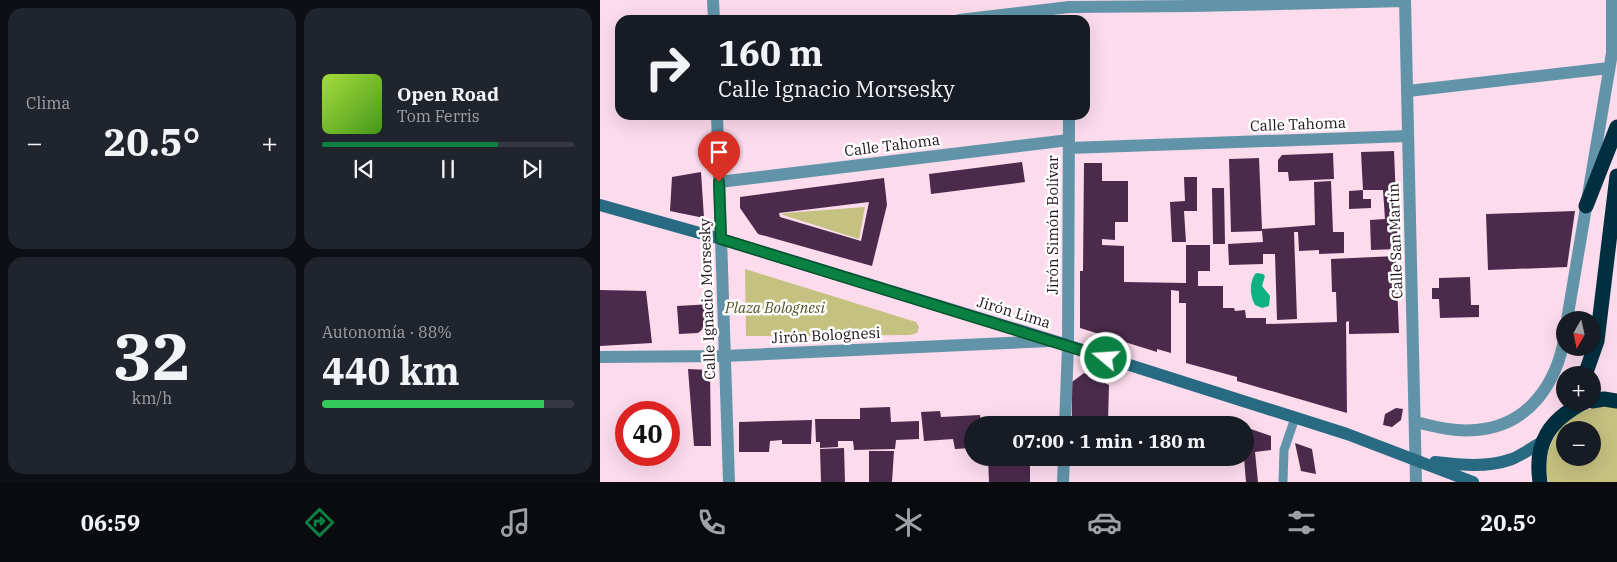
<!DOCTYPE html>
<html lang="es">
<head>
<meta charset="utf-8">
<style>
	:root { --surface:#171b24; --page:#20242c; --text:#f1f3f6; --muted:#9ea1a6; --line:#363941; --accent:#0b8043 }
	body { margin:0; font-family:"IBM Plex Serif",serif; background:var(--page); color:var(--text); height:100vh; display:flex; flex-direction:column; font-size:19px; white-space:nowrap }
	* { box-sizing:border-box; margin:0 }
	p { font-size:16px; color:var(--muted) }
	.icon { flex:none; width:28px; height:28px; fill:none; stroke:currentColor; stroke-width:2; stroke-linecap:round; stroke-linejoin:round }
	.map { position:relative; flex:1; overflow:hidden }
	.side { display:flex; flex-direction:column; gap:8px; padding:8px; background:#0d0f14; width:600px }
	.side>* { flex:none }
	.guide { position:absolute; left:15px; top:15px; width:475px; height:105px; border-radius:15px; box-shadow:0 5px 20px #0002; background:#171b24; color:var(--text); overflow:hidden }
	.needle { width:32px; rotate:189deg }
	.controls { position:absolute; left:956px; top:311px; display:grid; gap:10px }
	.controls a { display:grid; place-items:center; width:45px; height:45px; border-radius:50%; background:var(--surface); box-shadow:0 5px 20px #0002; font-size:25px }
	.speed { position:absolute; left:15px; top:401px; display:flex; gap:10px; font-size:25px; font-weight:700; text-align:center }
	.speed>* { display:grid; place-content:center; width:65px; height:65px; border-radius:50%; background:var(--surface); box-shadow:0 5px 20px #0002; line-height:1 }
	.speed .limit { border:8px solid #d22; background:#fff; color:#111 }
	.pin { position:absolute; display:grid; place-items:center; width:42px; height:42px; color:#fff; margin:-51px -21px; border-radius:50% 50% 50% 0; rotate:-45deg; box-shadow:0 0 5px #0007 }
	.pin .icon { rotate:45deg }
	.me { position:absolute; width:55px; margin:-28px; rotate:288deg; stroke-linejoin:round; filter:drop-shadow(0 0 4px #0008) }
	.turn { display:flex; align-items:center; gap:18px; height:105px; padding:0 20px; font-size:22px }
	.turn .icon { width:65px; height:65px; stroke-width:2.5 }
	.turn b { display:block; font-size:35px; line-height:42px }
	.big { font-size:38px; font-weight:800; line-height:1.1 }
	.side .widget { flex:1; display:flex; flex-direction:column; justify-content:center; gap:8px; min-width:0; padding:0 18px; border-radius:15px; background:var(--page) }
	.side .dial { align-items:center; gap:0 }
	.dial b { font-size:65px; line-height:1 }
	.song { display:flex; align-items:center; gap:15px }
	.cover { width:60px; height:60px; border-radius:8px; background:linear-gradient(135deg,hsl(80 70% 55%),hsl(100 70% 35%)) }
	.played { height:5px; border-radius:2px; background:linear-gradient(90deg,var(--accent) 70%,var(--line) 70%) }
	.keys { display:flex; justify-content:space-around; direction:ltr }
	.heat { display:flex; justify-content:space-between; align-items:center; font-size:28px; direction:ltr }
	.charge { height:8px; border-radius:4px; background:linear-gradient(90deg,#34c759 88%,var(--line) 0) }
	.side .tiles { flex:1; display:grid; gap:8px; grid-template-columns:repeat(2,1fr) }
	.trip { position:absolute; left:364px; top:416px; width:290px; height:50px; border-radius:25px; background:var(--surface); box-shadow:0 5px 20px #0002; font-weight:800; line-height:50px; text-align:center }
	.tab-bar { display:flex; height:80px; justify-content:space-around; align-items:center; background:#090b0e; color:var(--muted) }
	.tab-bar .icon { width:35px; height:35px }
	.tab-bar .on { color:var(--accent) }
	.tab-bar b { font-size:22px; color:var(--text) }
	main { display:flex; flex:1; min-height:0 }
	.map>svg:first-child { display:block }
	.green { fill:#c5c180; fill-rule:evenodd }
	.water { fill:#0cb282 }
	.building { fill:#4b2a4c; fill-rule:evenodd }
	.lines { fill:none; stroke-linecap:round; stroke-linejoin:round }
	.lane { stroke:#6194a9; stroke-width:9 }
	.street { stroke:#6194a9; stroke-width:12 }
	.secondary { stroke:#286a82; stroke-width:12 }
	.highway { stroke:#003040; stroke-width:15 }
	.route-casing { stroke:#07532c; stroke-width:12 }
	.route { stroke:#0b8043; stroke-width:9 }
	.labels { text-anchor:middle; dominant-baseline:central; stroke-width:5; stroke-linejoin:round; paint-order:stroke }
	.street-label { font-size:15px; fill:#23111b; stroke:#fff }
	.park-label { font-size:15px; font-style:italic; fill:#524f1f; stroke:#fff }
</style>
</head>
<body>
<main>
<section class="side">
<div class="tiles">
<div class="widget"><p>Clima</p>
<div class="heat"><a>−</a><b class="big">20.5°</b><a>+</a></div>
</div>
<div class="widget">
<div class="song"><i class="cover"></i><div><b>Open Road</b><p>Tom Ferris</p></div></div>
<div class="played"></div>
<div class="keys"><svg class="icon" aria-label="previous" viewBox="0 0 24 24"><path d="M18 5L8 12l10 7zM5 5v14"/></svg><svg class="icon" aria-label="pause" viewBox="0 0 24 24"><path d="M8 5v14M16 5v14"/></svg><svg class="icon" aria-label="next" viewBox="0 0 24 24"><path d="M6 5l10 7-10 7zM19 5v14"/></svg></div>
</div>
<div class="widget dial"><b>32</b><p>km/h</p></div>
<div class="widget"><p>Autonomía · 88%</p><b class="big">440 km</b><div class="charge"></div></div>
</div>
</section>
<div class="map">
<svg width="1017" height="482" viewBox="0 0 1017 482">
	<rect width="100%" height="100%" fill="#fcdbec"/>
	<path class="green" d="M265,207L259,239L183,215L182,214L186,213Z
		M145,269L316,322L319,327L317,333L310,335L146,336Z
		M1000,405L1017,407V482H949C940,463 952,432 969,420C978,412 989,409 1000,405ZM965,430H992V458H965Z"/>
	<path class="water" d="M657,273L663,274L665,276L662,286L670,296L669,306L662,308L655,305C650,296 649,283 655,274Z"/>
	<path class="building" d="M794,151L798,249L771,250L770,220L785,219L783,190H763L761,152Z
		M733,153L734,179L689,181L688,172H678V160L682,155Z
		M659,158L662,229L715,225L714,182L731,181L733,232H744V253L719,254V250L699,251L698,232H694L697,319L677,320L675,254H663V264L629,265L628,244L663,242L662,231L631,232L629,159Z
		M422,162L425,182L331,194L329,174Z
		M484,163H502V181H528V222H515V240L502,239V245L524,246V282L586,283V245H610V271H598V286H623V308H634L635,311L645,310L646,318H666V324L737,322L736,292H732L731,259L796,256L799,333L749,334V321L746,322L747,413L637,381V377L586,363V303H579V291L571,290V353L557,349V352L480,328V271H483Z
		M101,172L104,218L70,211L72,177Z
		M584,177H597V211H584L586,242H572L570,202L585,201Z
		M284,178L287,205L272,266L158,234L140,208V197ZM269,202L261,241L180,217L179,213Z
		M612,188H624L625,244H613Z
		M763,190V199H771V208L749,209V191Z
		M975,211L967,267L888,270L886,214Z
		M870,277L871,305H879V317L840,318L839,299H832V288H839V278Z
		M0,290L46,291L52,343L0,346Z
		M112,304L111,322L98,333L79,334L77,306Z
		M88,369L110,370L111,446H94Z
		M484,373L509,385L508,422L472,419V382Z
		M290,407L291,422L319,421V439L296,440L295,449L254,450L253,441H238V447L220,448V442H216L215,419H260V408Z
		M796,408L803,409L801,420L792,427L783,425L785,414Z
		M340,411L341,417L380,415L381,425H372V448L355,449L353,439L324,441L321,412Z
		M212,420L211,444H182V440L170,441L169,452H139V422Z
		M645,427L671,436V450L655,452L658,482H646L644,458Z
		M695,443L712,449L716,474L701,471Z
		M244,448L245,482H221L220,449Z
		M269,451H294L292,482H269Z
		M388,458H430V482H389Z"/>
	<g class="lines">
		<path class="lane" d="M683,482L684,450L695,418"/>
		<path class="street" d="M113,0L114,20
			M805,0L816,482
			M359,20L469,7L593,6L805,1
			M808,91L1009,68
			M117,115L129,482
			M469,148L808,136
			M119,182L469,140
			M967,320L1012,53V0
			M0,357L124,356L451,341
			M816,422C835,427 856,432 876,430C929,426 957,383 965,335
			M465,425L468,346L469,115
			M463,482L464,458"/>
		<path class="secondary" d="M0,205L121,239L454,341L747,434L873,482
			M835,462C861,465 887,468 912,459C922,455 933,447 942,442"/>
		<path class="highway" d="M986,206L1017,127
			M985,375L997,341L1017,176
			M992,401L1004,399L1017,401
			M940,482C934,442 950,420 984,402"/>
	</g>
	<g class="lines">
		<g class="route-casing">
			<path id="route" d="M119,182L121,239L506,358"/>
		</g>
		<use href="#route" class="route"/>
	</g>
	<g class="labels">
		<g class="street-label">
			<text transform="translate(698 124) rotate(-2)">Calle Tahoma</text>
			<text transform="translate(292 145) rotate(-7)">Calle Tahoma</text>
			<text transform="translate(452 225) rotate(-90)">Jirón Simón Bolívar</text>
			<text transform="translate(795 241) rotate(-92)">Calle San Martín</text>
			<text transform="translate(107 299) rotate(-92)">Calle Ignacio Morsesky</text>
			<text transform="translate(414 312) rotate(17)">Jirón Lima</text>
			<text transform="translate(226 335) rotate(-3)">Jirón Bolognesi</text>
		</g>
		<g class="park-label">
			<text x="175" y="307">Plaza Bolognesi</text>
		</g>
	</g>
</svg>
<div class="controls">
<a><svg class="needle" viewBox="-14 -14 28 28"><path d="M0-13l5 13h-10z" fill="#e53935"/><path d="M0 13l5-13h-10z" fill="#9ea1a6"/></svg></a>
<a>+</a>
<a>−</a>
</div>
<div class="speed"><div class="limit">40</div></div>
<div class="pin" style="left:119px;top:182px;background:#d93025"><svg class="icon" aria-label="arrive" viewBox="0 0 24 24"><path d="M6 21V4h12l-3 4 3 4H6"/></svg></div>
<svg class="me" style="left:506px;top:358px" viewBox="-20 -20 40 40"><circle r="17" fill="#0b8043" stroke="#fff" stroke-width="3"/><path d="M0-11L8 9 0 5-8 9z" fill="#fff"/></svg>
<div class="trip">07:00 · 1 min · 180 m</div>
<div class="guide">
<div class="turn"><svg class="icon" aria-label="right" viewBox="0 0 24 24"><path d="M7 20v-9h11M14 6l5 5-5 5"/></svg><div><b>160 m</b>Calle Ignacio Morsesky</div></div>
</div>
</div>
</main>
<nav class="tab-bar">
<b>06:59</b>
<svg class="icon on" aria-label="directions" viewBox="0 0 24 24"><path d="M12 3l9 9-9 9-9-9zM9 14v-3h6M13 9l2 2-2 2"/></svg>
<svg class="icon" aria-label="music" viewBox="0 0 24 24"><path d="M9 18V5l10-2v13"/><circle cx="6" cy="18" r="3"/><circle cx="16" cy="16" r="3"/></svg>
<svg class="icon" aria-label="phone" viewBox="0 0 24 24"><path d="M5 4h4l2 5-3 2q2 4 5 5l2-3 5 2v4C11 20 4 13 5 4z"/></svg>
<svg class="icon" aria-label="climate" viewBox="0 0 24 24"><path d="M12 3v18M4 7l16 10M4 17L20 7"/></svg>
<svg class="icon" aria-label="car" viewBox="0 0 24 24"><path d="M5 17H2v-5l4-1 3-4h7l3 4 3 1v5h-3M9 17h6M6 11h13"/><circle cx="7" cy="17" r="2"/><circle cx="17" cy="17" r="2"/></svg>
<svg class="icon" aria-label="filters" viewBox="0 0 24 24"><path d="M4 7h16M4 17h16"/><circle cx="9" cy="7" r="2"/><circle cx="15" cy="17" r="2"/></svg>
<b>20.5°</b>
</nav>
</body>
</html>
